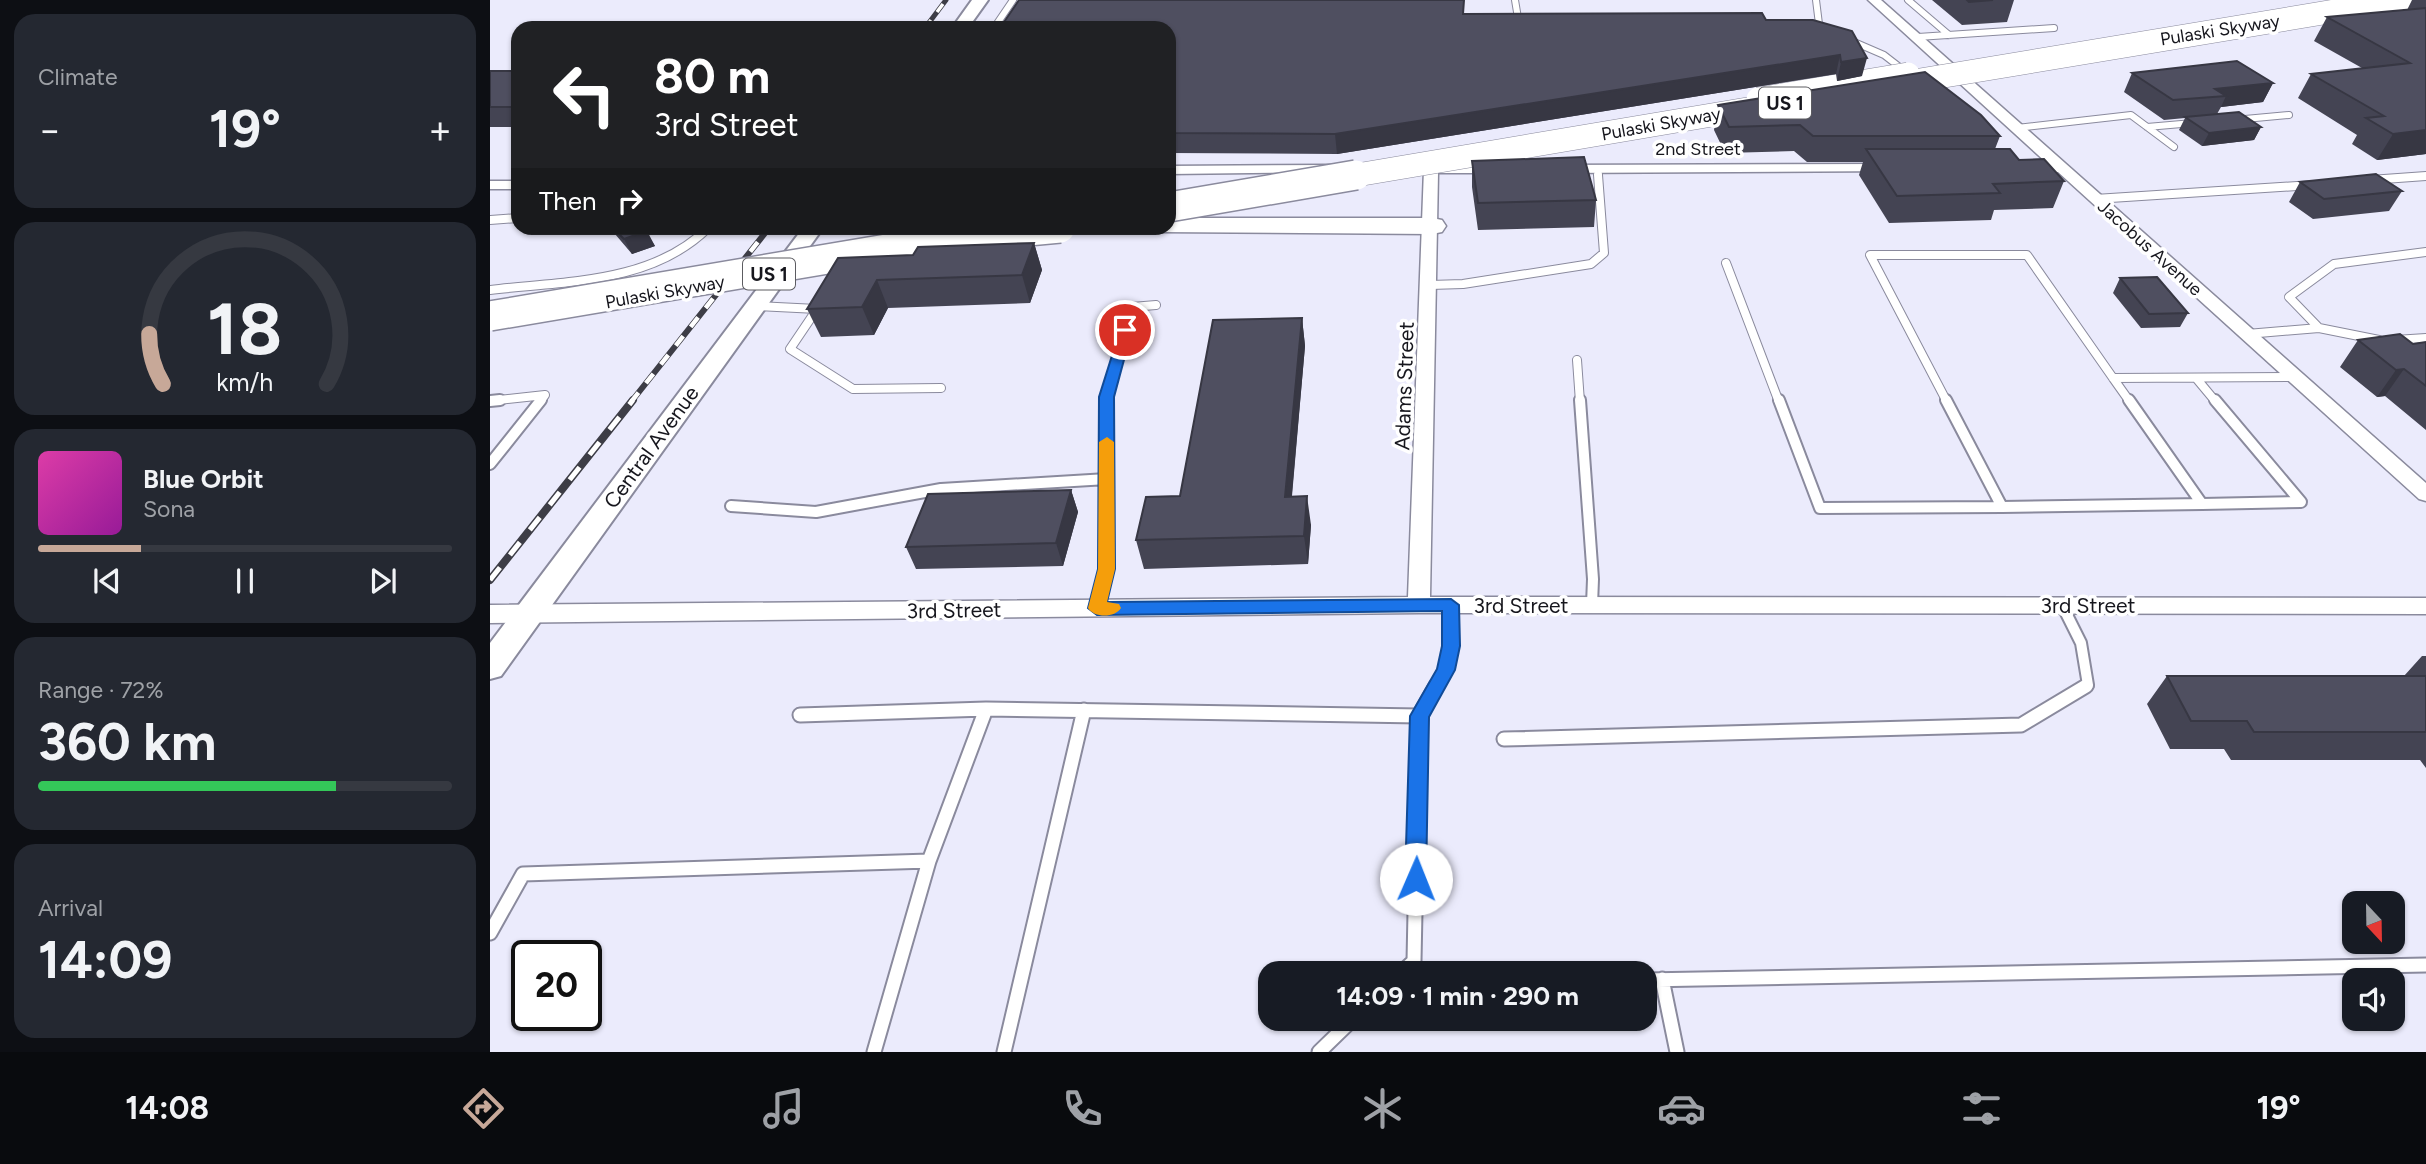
<!DOCTYPE html>
<html lang="en">
<head>
<meta charset="utf-8">
<style>
	:root { --surface:#171b24; --page:#242831; --text:#f1f3f6; --muted:#9ea1a6; --line:#363941; --accent:#c7a898 }
	body { margin:0; font-family:Figtree,sans-serif; background:var(--page); color:var(--text); height:100vh; display:flex; flex-direction:column; font-size:26px; white-space:nowrap }
	* { box-sizing:border-box; margin:0 }
	p { font-size:23px; color:var(--muted) }
	.icon { flex:none; width:38px; height:38px; fill:none; stroke:currentColor; stroke-width:2; stroke-linecap:round; stroke-linejoin:round }
	.map { position:relative; flex:1; overflow:hidden }
	.drawer { display:flex; flex-direction:column; gap:14px; padding:14px; background:#0d0f14; width:490px }
	.drawer>* { flex:none }
	.top-card { position:absolute; left:21px; top:21px; width:665px; height:214px; border-radius:21px; box-shadow:0 2px 5px #0004; background:#202124; color:#fff; overflow:hidden }
	.needle { width:46px; rotate:158deg }
	.buttons { position:absolute; left:1852px; top:891px; display:grid; gap:14px }
	.buttons a { display:grid; place-items:center; width:63px; height:63px; border-radius:14px; background:var(--surface); box-shadow:0 2px 5px #0004; font-size:35px }
	.speed { position:absolute; left:21px; top:940px; display:flex; gap:14px; font-size:35px; font-weight:700; text-align:center }
	.speed>* { display:grid; place-content:center; width:91px; height:91px; border-radius:50%; background:var(--surface); box-shadow:0 2px 5px #0004; line-height:1 }
	.speed .limit { border:4px solid #111; border-radius:10px; background:#fff; color:#111 }
	.pin { position:absolute; display:grid; place-items:center; width:60px; height:60px; color:#fff; margin:-30px; border:4px solid #fff; border-radius:50%; box-shadow:0 2px 7px #0007 }
	.me { position:absolute; width:77px; margin:-38px; rotate:1deg; stroke-linejoin:round; filter:drop-shadow(0 0 5px #0008) }
	.turn { display:flex; align-items:center; gap:24px; height:147px; padding:0 28px; font-size:32px }
	.turn .icon { width:91px; height:91px; stroke-width:2.5 }
	.turn b { display:block; font-size:49px; line-height:60px }
	.then { display:flex; align-items:center; height:66px; padding:0 28px; background:#0003; gap:14px; font-size:26px }
	.big { font-size:52px; font-weight:700; line-height:1.1 }
	.drawer .widget { flex:1; display:flex; flex-direction:column; justify-content:center; gap:10px; min-width:0; padding:0 24px; border-radius:21px; background:var(--page) }
	.drawer .dial { align-items:center; gap:0 }
	.dial svg { height:182px; overflow:visible; fill:none; stroke:var(--line); stroke-width:7; stroke-linecap:round; text-anchor:middle }
	.dial text { fill:var(--text); stroke:none }
	.song { display:flex; align-items:center; gap:21px }
	.cover { width:84px; height:84px; border-radius:10px; background:linear-gradient(135deg,hsl(320 70% 55%),hsl(300 70% 35%)) }
	.played { height:7px; border-radius:4px; background:linear-gradient(90deg,var(--accent) 25%,var(--line) 25%) }
	.keys { display:flex; justify-content:space-around; direction:ltr }
	.heat { display:flex; justify-content:space-between; align-items:center; font-size:38px; direction:ltr }
	.charge { height:10px; border-radius:5px; background:linear-gradient(90deg,#34c759 72%,var(--line) 0) }
	.trip { position:absolute; left:768px; top:961px; width:399px; height:70px; border-radius:21px; background:var(--surface); box-shadow:0 2px 5px #0004; font-weight:700; line-height:70px; text-align:center }
	.tab-bar { display:flex; height:112px; justify-content:space-around; align-items:center; background:#090b0e; color:var(--muted) }
	.tab-bar .icon { width:49px; height:49px }
	.tab-bar .selected { color:var(--accent) }
	.tab-bar b { font-size:32px; color:var(--text) }
	main { display:flex; flex:1; min-height:0 }
	.map>svg:first-child { display:block }
	.lines { fill:none; stroke-linecap:round; stroke-linejoin:round }
	.service-far3-casing { stroke:#8a8a9d; stroke-width:8 }
	.service-far2-casing { stroke:#8a8a9d; stroke-width:10 }
	.service-far1-casing { stroke:#8a8a9d; stroke-width:14 }
	.service-casing { stroke:#8a8a9d; stroke-width:17 }
	.minor-casing { stroke:#8a8a9d; stroke-width:3 }
	.secondary-casing { stroke:#8a8a9d; stroke-width:4 }
	.motorway-casing { stroke:#8a8a9d; stroke-width:3 }
	.service-far3 { stroke:#fff; stroke-width:6 }
	.service-far2 { stroke:#fff; stroke-width:8 }
	.service-far1 { stroke:#fff; stroke-width:10 }
	.service { stroke:#fff; stroke-width:13 }
	.minor { fill:#fff; fill-rule:evenodd }
	.secondary { fill:#fff; fill-rule:evenodd }
	.motorway { fill:#fff; fill-rule:evenodd }
	.rail-far2-casing { stroke:#3d3d46; stroke-width:5 }
	.rail-far1-casing { stroke:#3d3d46; stroke-width:6 }
	.rail-casing { stroke:#3d3d46; stroke-width:8 }
	.rail-far2 { stroke:#fff; stroke-width:3.5; stroke-dasharray:10; stroke-linecap:butt }
	.rail-far1 { stroke:#fff; stroke-width:4.5; stroke-dasharray:12; stroke-linecap:butt }
	.rail { stroke:#fff; stroke-width:5; stroke-dasharray:16; stroke-linecap:butt }
	.motorway-bridge-far1-casing { stroke:#8a8a9d; stroke-width:24; stroke-linecap:butt }
	.motorway-bridge-casing { stroke:#8a8a9d; stroke-width:32; stroke-linecap:butt }
	.motorway-bridge-far1 { stroke:#fff; stroke-width:23 }
	.motorway-bridge { stroke:#fff; stroke-width:29 }
	.wall { fill:#444453 }
	.shaded-wall { fill:#373743 }
	.building { fill:#4f4f60; stroke:#373743; stroke-width:2 }
	.route { fill:#1a73e8; stroke:#114b97; stroke-width:2 }
	.slow { fill:#f59e0b }
	.labels { text-anchor:middle; dominant-baseline:central; stroke-width:7; stroke-linejoin:round; paint-order:stroke }
	.far-street-label { font-size:18px; fill:#16161d; stroke:#fff }
	.shield { fill:#fff; stroke:#5c5c61; stroke-width:2 }
	.shield-label { font-size:19px; font-weight:bold; fill:#16161d }
	.street-label { font-size:21px; fill:#16161d; stroke:#fff }
</style>
</head>
<body>
<main>
<section class="drawer">
<div class="widget"><p>Climate</p>
<div class="heat"><a>−</a><b class="big">19°</b><a>+</a></div>
</div>
<div class="widget dial"><svg viewBox="0 0 100 80">
<path d="M14 69A42 42 0 1 1 86 69"/>
<path d="M14 69A42 42 0 0 1 8 47" stroke="#c7a898"/>
<text x="50" y="56" font-size="32" font-weight="700">18</text>
<text x="50" y="72" font-size="11">km/h</text>
</svg></div>
<div class="widget">
<div class="song"><i class="cover"></i><div><b>Blue Orbit</b><p>Sona</p></div></div>
<div class="played"></div>
<div class="keys"><svg class="icon" aria-label="previous" viewBox="0 0 24 24"><path d="M18 5L8 12l10 7zM5 5v14"/></svg><svg class="icon" aria-label="pause" viewBox="0 0 24 24"><path d="M8 5v14M16 5v14"/></svg><svg class="icon" aria-label="next" viewBox="0 0 24 24"><path d="M6 5l10 7-10 7zM19 5v14"/></svg></div>
</div>
<div class="widget"><p>Range · 72%</p><b class="big">360 km</b><div class="charge"></div></div>
<div class="widget"><p>Arrival</p><b class="big">14:09</b></div>
</section>
<div class="map">
<svg width="1936" height="1052" viewBox="0 0 1936 1052">
	<rect width="100%" height="100%" fill="#ebebfc"/>
	<g class="lines">
		<g class="service-far3-casing">
			<path id="service-far3" d="M1025,0L1029,24
				M1418,0L1459,35
				M1318,24H1329L1326,0
				M504,28L523,0
				M1428,37L1564,28
				M1357,39L1394,55L1416,72
				M1744,120L1799,115
				M1657,127L1703,123
				M1527,128L1641,115L1684,147
				M1108,169L1109,177
				M1921,177L1936,176"/>
		</g>
		<g class="service-far2-casing">
			<path id="service-far2" d="M1880,180L1936,176
				M1605,199L1822,185
				M0,220L28,218
				M1236,263L1289,402
				M940,285L973,284L1101,264L1114,253L1108,175
				M0,290C75,281 161,284 218,228
				M265,306L327,309L300,349L363,389L451,388
				M1829,328L1799,297L1844,264L1936,252
				M1757,334L1829,328L1889,340
				M1905,340L1936,338
				M1087,360L1090,402
				M1623,378L1640,402
				M1623,378L1805,377
				M1706,378L1726,402
				M0,401L55,395L50,402
				M616,402L642,307L666,305
				M1457,402L1380,255H1537L1623,378"/>
		</g>
		<g class="service-far1-casing">
			<path id="service-far1" d="M1090,400L1103,579L1102,605
				M1289,400L1330,508L1512,507
				M1456,400L1512,507L1712,504L1639,400
				M0,401L10,400
				M0,464L51,400
				M1712,504L1811,502L1725,400
				M241,506L326,512L451,489L617,479
				M1572,605L1591,643L1598,685L1593,688
				M606,608L616,569V400
				M945,688C961,661 961,636 961,605"/>
		</g>
		<g class="service-casing">
			<path id="service" d="M496,709L929,716
				M310,715L496,709L439,861L384,1052
				M1014,739L1531,725L1596,686
				M0,933L33,874L439,861
				M911,973L924,961L929,716L946,686
				M1172,979L1187,1052
				M1155,980L1936,965
				M514,1052L594,710
				M829,1052L864,1018"/>
		</g>
		<g class="minor-casing">
			<path id="minor" d="M1378,0H1391L1936,483V501L1929,499L1568,172L1529,171V165L1558,164Z
				M1400,164L1405,165V171L1068,173L1061,169L1068,165Z
				M840,165L845,166V172L679,174V166Z
				M941,165H1011L1018,169L1011,173H948L940,597L1936,598V614L929,613L0,623V605L918,597L934,169Z
				M0,181H28V189H0Z"/>
		</g>
		<g class="secondary-casing">
			<path id="secondary" d="M482,0H498L478,28H462Z
				M313,228H333L11,676L0,679V643Z"/>
		</g>
		<g class="motorway-casing">
			<path id="motorway" d="M679,218H942L952,220L956,226L952,232L942,234L669,232L666,228H679Z"/>
		</g>
		<use href="#service-far3" class="service-far3"/>
		<use href="#service-far2" class="service-far2"/>
		<use href="#service-far1" class="service-far1"/>
		<use href="#service" class="service"/>
		<use href="#minor" class="minor"/>
		<use href="#secondary" class="secondary"/>
		<use href="#motorway" class="motorway"/>
		<g class="rail-far2-casing">
			<path id="rail-far2" d="M435,28L456,0"/>
		</g>
		<g class="rail-far1-casing">
			<path id="rail-far1" d="M141,402L279,228"/>
		</g>
		<g class="rail-casing">
			<path id="rail" d="M0,580L143,400"/>
		</g>
		<use href="#rail-far2" class="rail-far2"/>
		<use href="#rail-far1" class="rail-far1"/>
		<use href="#rail" class="rail"/>
		<g class="motorway-bridge-far1-casing">
			<path id="motorway-bridge-far1" d="M1394,86L1911,0
				M1268,99L1418,74
				M855,177L1275,106"/>
		</g>
		<g class="motorway-bridge-casing">
			<path id="motorway-bridge" d="M679,207L866,175
				M0,316L456,239L570,228"/>
		</g>
		<use href="#motorway-bridge-far1" class="motorway-bridge-far1"/>
		<use href="#motorway-bridge" class="motorway-bridge"/>
	</g>
	<path class="wall" d="M529,0H974V14L1276,20H1323L1372,76L1347,81L1346,74L847,154L679,153V28Z
		M1442,0H1524L1517,22L1472,25Z
		M1922,0H1936V154L1887,160L1862,144L1867,135L1808,98L1821,74L1872,68L1824,41L1837,17L1917,10Z
		M0,70L28,71V127H0Z
		M1642,73L1783,83L1773,102L1731,107L1727,114L1771,127L1764,140L1712,146L1689,130L1695,118L1674,120L1634,92Z
		M1228,105L1510,136L1505,149L1574,181L1563,208L1504,210L1501,220L1399,223L1369,175L1373,162H1317L1304,151L1235,153L1224,130Z
		M982,161L1106,200L1104,227L988,230L982,187Z
		M1810,182L1912,191L1899,211L1823,219L1799,202Z
		M121,228H153L165,246L142,254L125,234Z
		M544,243L552,270L540,303L398,308L384,335L331,337L317,309L423,255Z
		M1630,278L1698,313L1690,327L1651,328L1623,293Z
		M812,318L815,346L802,496L821,525L818,564L654,569L646,540L690,496Z
		M1868,340L1923,344L1936,342V430L1895,396L1887,397L1850,367Z
		M581,490L588,512L573,566L426,569L416,547Z
		M1932,656H1936V768L1930,760H1741L1734,749H1680L1657,704L1677,676H1914Z"/>
	<path class="shaded-wall" d="M1350,55L1346,74L847,154L845,134Z
		M1377,58L1372,76L1347,81L1351,62Z
		M1783,83L1773,102L1731,107L1736,96L1725,89Z
		M1771,127L1764,140L1712,146L1719,133Z
		M1936,130V154L1887,160L1903,134Z
		M157,231L165,246L142,254L134,239Z
		M544,243L552,270L540,303L532,275Z
		M387,280L398,308L384,335L372,307Z
		M812,318L815,346L799,526L795,497Z
		M1914,369L1895,396L1887,397L1906,370Z
		M581,490L588,512L573,566L566,543Z
		M817,496L821,525L818,564L814,536Z"/>
	<path class="building" d="M529,0H974L973,14L1272,13L1276,20H1323L1362,31L1377,58L1351,62L1350,55L845,134L679,133V28H510Z
		M1477,0H1503L1479,2Z
		M1936,8V130L1903,134L1876,118L1894,116L1821,74L1920,63L1837,17Z
		M1747,61L1783,83L1725,89L1736,96L1683,100L1642,73Z
		M0,71H28V107H0Z
		M1435,72L1491,115L1510,136H1323L1310,125L1239,127L1228,105Z
		M1749,112L1771,127L1719,133L1695,117Z
		M1376,149H1520L1529,160L1554,159L1574,181L1503,184L1510,193L1407,196Z
		M1094,157L1106,200L988,203L982,161Z
		M1886,174L1912,191L1834,199L1810,182Z
		M123,228H153L157,231L134,239Z
		M544,243L532,275L387,280L372,307L317,309L348,258L423,255L428,247Z
		M1667,277L1698,313L1659,314L1630,278Z
		M812,318L795,497L817,496L814,536L646,540L656,497L690,496L723,320Z
		M1910,334L1923,344L1936,342V386L1914,369L1906,370L1868,340Z
		M581,490L566,543L416,547L438,494Z
		M1677,676H1936V732H1764L1757,721H1701Z"/>
	<path class="route" d="M631,327L642,330L624,397L625,569L617,602L961,599L969,605L970,646L965,670L939,717L936,879L933,886L926,888L918,886L915,879L920,716L947,669L952,646V611L607,615L598,608L608,569L609,397Z"/>
	<path class="slow" d="M617,437L624,442L625,569L617,602L629,604L631,608C625,618 604,618 598,608L608,569L609,442Z"/>
	<g class="labels">
		<g class="far-street-label">
			<text transform="translate(1730 30) rotate(-9)">Pulaski Skyway</text>
			<text transform="translate(1171 124) rotate(-10)">Pulaski Skyway</text>
			<text x="1208" y="149">2nd Street</text>
			<text transform="translate(1660 248) rotate(42)">Jacobus Avenue</text>
			<text transform="translate(175 292) rotate(-10)">Pulaski Skyway</text>
		</g>
		<g class="shield">
			<rect x="1269" y="87.5" width="52" height="31" rx="5"/>
			<rect x="253" y="258.5" width="52" height="31" rx="5"/>
		</g>
		<g class="shield-label">
			<text x="1295" y="103">US 1</text>
			<text x="279" y="274">US 1</text>
		</g>
		<g class="street-label">
			<text transform="translate(914 386) rotate(-88)">Adams Street</text>
			<text transform="translate(161 447) rotate(-54)">Central Avenue</text>
			<text x="1031" y="605">3rd Street</text>
			<text x="1598" y="605">3rd Street</text>
			<text transform="translate(464 610) rotate(-1)">3rd Street</text>
		</g>
	</g>
</svg>
<div class="buttons">
<a><svg class="needle" viewBox="-14 -14 28 28"><path d="M0-13l5 13h-10z" fill="#e53935"/><path d="M0 13l5-13h-10z" fill="#9ea1a6"/></svg></a>
<a><svg class="icon" aria-label="sound" viewBox="0 0 24 24"><path d="M4 9h4l5-4v14l-5-4H4zM17 9q2 3 0 6"/></svg></a>
</div>
<div class="speed"><div class="limit">20</div></div>
<div class="pin" style="left:635px;top:330px;background:#d93025"><svg class="icon" aria-label="arrive" viewBox="0 0 24 24"><path d="M6 21V4h12l-3 4 3 4H6"/></svg></div>
<svg class="me" style="left:926px;top:879px" viewBox="-20 -20 40 40"><circle r="19" fill="#fff"/><path d="M0-13L10 11 0 6-10 11z" fill="#1a73e8"/></svg>
<div class="trip">14:09 · 1 min · 290 m</div>
<div class="top-card">
<div class="turn"><svg class="icon" aria-label="left" viewBox="0 0 24 24"><path d="M17 20v-9H6M10 6l-5 5 5 5"/></svg><div><b>80 m</b>3rd Street</div></div>
<div class="then">Then<svg class="icon" aria-label="right" viewBox="0 0 24 24"><path d="M7 20v-9h11M14 6l5 5-5 5"/></svg></div>
</div>
</div>
</main>
<nav class="tab-bar">
<b>14:08</b>
<svg class="icon selected" aria-label="directions" viewBox="0 0 24 24"><path d="M12 3l9 9-9 9-9-9zM9 14v-3h6M13 9l2 2-2 2"/></svg>
<svg class="icon" aria-label="music" viewBox="0 0 24 24"><path d="M9 18V5l10-2v13"/><circle cx="6" cy="18" r="3"/><circle cx="16" cy="16" r="3"/></svg>
<svg class="icon" aria-label="phone" viewBox="0 0 24 24"><path d="M5 4h4l2 5-3 2q2 4 5 5l2-3 5 2v4C11 20 4 13 5 4z"/></svg>
<svg class="icon" aria-label="climate" viewBox="0 0 24 24"><path d="M12 3v18M4 7l16 10M4 17L20 7"/></svg>
<svg class="icon" aria-label="car" viewBox="0 0 24 24"><path d="M5 17H2v-5l4-1 3-4h7l3 4 3 1v5h-3M9 17h6M6 11h13"/><circle cx="7" cy="17" r="2"/><circle cx="17" cy="17" r="2"/></svg>
<svg class="icon" aria-label="filters" viewBox="0 0 24 24"><path d="M4 7h16M4 17h16"/><circle cx="9" cy="7" r="2"/><circle cx="15" cy="17" r="2"/></svg>
<b>19°</b>
</nav>
</body>
</html>
